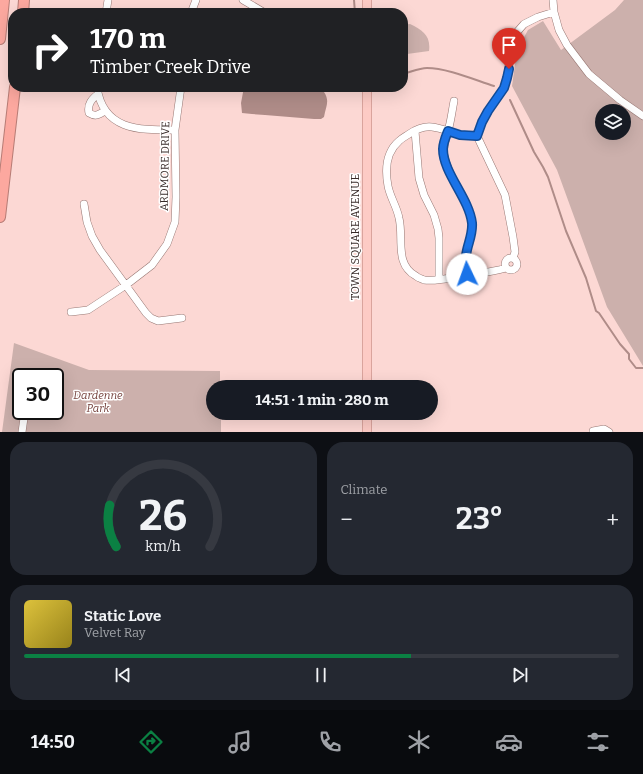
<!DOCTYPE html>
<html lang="en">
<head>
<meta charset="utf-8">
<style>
	:root { --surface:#171b24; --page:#242831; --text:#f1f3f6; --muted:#9ea1a6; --line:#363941; --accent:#0b8043 }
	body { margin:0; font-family:Bitter,serif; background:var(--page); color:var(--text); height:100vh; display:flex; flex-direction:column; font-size:15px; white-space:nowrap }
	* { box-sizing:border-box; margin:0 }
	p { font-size:13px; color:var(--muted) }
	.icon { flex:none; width:22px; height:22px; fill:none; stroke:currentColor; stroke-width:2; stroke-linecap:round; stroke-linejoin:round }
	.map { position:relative; height:432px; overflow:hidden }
	.drawer { display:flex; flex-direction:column; gap:10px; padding:10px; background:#0d0f14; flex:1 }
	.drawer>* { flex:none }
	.hud { position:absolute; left:8px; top:8px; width:400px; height:84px; border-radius:16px; box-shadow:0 4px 16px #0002; background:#202124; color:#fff; overflow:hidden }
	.buttons { position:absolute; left:595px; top:104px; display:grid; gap:8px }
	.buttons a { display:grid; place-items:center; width:36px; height:36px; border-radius:50%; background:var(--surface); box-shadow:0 4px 16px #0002; font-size:20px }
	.speed { position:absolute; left:12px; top:368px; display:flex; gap:8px; font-size:20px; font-weight:700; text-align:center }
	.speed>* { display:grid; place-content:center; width:52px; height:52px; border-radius:50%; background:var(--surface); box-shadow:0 4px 16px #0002; line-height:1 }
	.speed .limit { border:2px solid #111; border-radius:6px; background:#fff; color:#111 }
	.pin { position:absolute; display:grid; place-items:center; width:34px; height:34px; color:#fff; margin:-41px -17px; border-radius:50% 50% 50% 0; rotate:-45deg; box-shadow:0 0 4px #0007 }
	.pin .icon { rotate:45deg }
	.me { position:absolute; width:44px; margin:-22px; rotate:357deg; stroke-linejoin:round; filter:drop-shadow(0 0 3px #0008) }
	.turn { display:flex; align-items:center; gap:14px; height:84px; padding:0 16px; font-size:18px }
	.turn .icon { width:52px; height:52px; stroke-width:2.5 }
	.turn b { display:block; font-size:28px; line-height:34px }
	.big { font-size:30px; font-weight:700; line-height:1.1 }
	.drawer .widget { flex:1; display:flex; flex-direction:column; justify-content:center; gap:6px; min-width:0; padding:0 14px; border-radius:16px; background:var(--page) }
	.drawer .dial { align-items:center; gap:0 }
	.dial svg { height:104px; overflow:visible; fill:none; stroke:var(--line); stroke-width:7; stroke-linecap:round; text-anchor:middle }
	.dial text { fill:var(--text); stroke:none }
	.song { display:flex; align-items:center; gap:12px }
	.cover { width:48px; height:48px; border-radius:6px; background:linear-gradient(135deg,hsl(50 70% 55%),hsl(50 70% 35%)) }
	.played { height:4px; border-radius:2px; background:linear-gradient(90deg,var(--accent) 65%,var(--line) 65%) }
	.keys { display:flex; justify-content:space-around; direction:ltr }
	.heat { display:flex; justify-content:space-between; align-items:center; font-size:22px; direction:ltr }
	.drawer .tiles { flex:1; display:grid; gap:10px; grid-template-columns:1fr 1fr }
	.widget:last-child { grid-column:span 2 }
	.trip { position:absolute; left:206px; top:380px; width:232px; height:40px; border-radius:20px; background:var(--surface); box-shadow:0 4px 16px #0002; font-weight:700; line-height:40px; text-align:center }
	.tab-bar { display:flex; height:64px; justify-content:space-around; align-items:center; background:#090b0e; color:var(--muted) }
	.tab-bar .icon { width:28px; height:28px }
	.tab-bar .on { color:var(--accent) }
	.tab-bar b { font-size:18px; color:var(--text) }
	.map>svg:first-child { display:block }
	.green { fill:#ccb0ac; fill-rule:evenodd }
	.water { fill:#af8c88 }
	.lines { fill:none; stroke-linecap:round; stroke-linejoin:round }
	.stream { stroke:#af8c88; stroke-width:2 }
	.minor-casing { stroke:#977773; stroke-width:8 }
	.major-casing { stroke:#b77c75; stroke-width:10 }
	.highway-casing { stroke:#b77c75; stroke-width:12 }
	.minor { stroke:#fff; stroke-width:7 }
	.major { stroke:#fdcbc5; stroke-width:9 }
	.highway { stroke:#fca89f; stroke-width:10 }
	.route-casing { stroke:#114b97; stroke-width:10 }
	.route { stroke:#1a73e8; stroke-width:7 }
	.labels { text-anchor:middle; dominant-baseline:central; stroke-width:3; stroke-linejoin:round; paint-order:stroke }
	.street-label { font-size:11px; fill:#372a28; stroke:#fff }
	.park-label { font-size:11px; font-style:italic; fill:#74403b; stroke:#fff }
</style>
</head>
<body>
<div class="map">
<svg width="643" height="432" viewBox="0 0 643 432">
	<rect width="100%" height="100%" fill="#fcd8d4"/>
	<path class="green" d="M624,0H643V366L607,307L557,170L512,86L517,50L528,30L543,21L561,50L615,10ZM602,111H624V133H602Z
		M410,24C423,30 431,36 429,51L407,54L403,51V25Z
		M14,343L89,370L220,371V387H213V413H221V432H2ZM21,377H55V411H21Z"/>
	<path class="water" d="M244,87C271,87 298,86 324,92C330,101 326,106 324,117L321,119H314L265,115L252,114L242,113L241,103Z"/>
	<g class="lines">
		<path class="stream" d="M354,0L355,13
			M403,74C411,72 419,68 427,68C447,68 475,80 494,86
			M510,100L534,152L543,167L548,177L566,231L586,278L596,311L599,313L620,344L629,354V359L636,368H643"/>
		<g class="minor-casing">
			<path id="minor" d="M243,0L265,13
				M553,0L554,12L559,30L567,45L589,74L620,100L643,116
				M106,13L108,0
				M191,13L196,0
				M97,87C103,131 140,130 175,130
				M98,94C92,99 87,104 89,113C96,117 98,115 105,111
				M454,101C452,111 451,121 448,131C446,139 443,146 444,155C448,179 469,199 472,223C473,235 467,245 466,256C465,262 466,269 467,275
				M415,131L419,178L424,195L434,215L438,229L439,238V279
				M477,136C471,136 464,136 458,134C450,132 441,128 432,127C424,126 415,130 409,134C406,136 402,138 399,141C385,153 385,170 388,186C390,197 397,207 399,218C404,238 394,264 416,276C418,278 422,279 424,280C438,282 453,277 467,275C480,273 493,272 506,268
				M84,204L87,222L92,236L100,250L146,313L151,318L158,321L182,318
				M505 264a6 6 0 1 1 12 0a6 6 0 1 1-12 0Z
				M513,258L515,252L513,237L505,195L477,136L482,122L488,111L504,88L507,78L512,42L517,32L524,24L538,17L554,12
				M71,312L88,310L126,285L152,265L167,244L175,222L176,197L175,130L181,87
				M22,432L25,411
				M593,432V431L604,429L609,432"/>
		</g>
		<g class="major-casing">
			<path id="major" d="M367,0V13
				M367,87V387
				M367,432V413"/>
		</g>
		<g class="highway-casing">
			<path id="highway" d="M23,13L24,0
				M0,39L4,0
				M0,217L15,87"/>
		</g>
		<use href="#minor" class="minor"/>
		<use href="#major" class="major"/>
		<use href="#highway" class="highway"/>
	</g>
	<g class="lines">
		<g class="route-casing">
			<path id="route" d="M467,274C466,269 465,262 466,256C467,245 473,235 472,223C469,198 443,173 443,149C443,143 446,136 448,131L460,135L477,136L482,122L488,111L504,88L507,78L509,69"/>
		</g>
		<use href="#route" class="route"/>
	</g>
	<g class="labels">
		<g class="street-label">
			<text transform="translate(165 166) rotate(-89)">ARDMORE DRIVE</text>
			<text transform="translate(355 237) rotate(-90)">TOWN SQUARE AVENUE</text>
		</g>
		<g class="park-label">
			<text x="98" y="395">Dardenne<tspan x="98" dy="13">Park</tspan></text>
		</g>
	</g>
</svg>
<div class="buttons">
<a><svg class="icon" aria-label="layers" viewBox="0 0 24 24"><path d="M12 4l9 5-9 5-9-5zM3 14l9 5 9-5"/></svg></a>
</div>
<div class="speed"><div class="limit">30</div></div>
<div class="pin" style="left:509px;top:69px;background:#d93025"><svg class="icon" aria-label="arrive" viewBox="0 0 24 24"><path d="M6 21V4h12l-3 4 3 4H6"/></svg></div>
<svg class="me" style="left:467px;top:274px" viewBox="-20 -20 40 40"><circle r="19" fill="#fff"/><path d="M0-13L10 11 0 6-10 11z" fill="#1a73e8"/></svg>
<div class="trip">14:51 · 1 min · 280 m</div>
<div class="hud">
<div class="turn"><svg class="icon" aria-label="right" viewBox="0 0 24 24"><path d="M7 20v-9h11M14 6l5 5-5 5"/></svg><div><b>170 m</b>Timber Creek Drive</div></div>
</div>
</div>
<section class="drawer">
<div class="tiles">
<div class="widget dial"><svg viewBox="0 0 100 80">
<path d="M14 69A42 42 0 1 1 86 69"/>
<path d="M14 69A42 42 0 0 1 9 37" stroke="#0b8043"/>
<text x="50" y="56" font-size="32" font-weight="700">26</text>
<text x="50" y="72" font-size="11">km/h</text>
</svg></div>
<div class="widget"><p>Climate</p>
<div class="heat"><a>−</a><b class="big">23°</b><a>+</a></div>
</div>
<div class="widget">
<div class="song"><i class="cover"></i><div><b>Static Love</b><p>Velvet Ray</p></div></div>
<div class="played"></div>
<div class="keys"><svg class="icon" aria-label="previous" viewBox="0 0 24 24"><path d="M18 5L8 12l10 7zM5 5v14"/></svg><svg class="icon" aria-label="pause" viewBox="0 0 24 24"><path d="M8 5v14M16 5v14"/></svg><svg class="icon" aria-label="next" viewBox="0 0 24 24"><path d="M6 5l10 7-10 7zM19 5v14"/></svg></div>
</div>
</div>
</section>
<nav class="tab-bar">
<b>14:50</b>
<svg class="icon on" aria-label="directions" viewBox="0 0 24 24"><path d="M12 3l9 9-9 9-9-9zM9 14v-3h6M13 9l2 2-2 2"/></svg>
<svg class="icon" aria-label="music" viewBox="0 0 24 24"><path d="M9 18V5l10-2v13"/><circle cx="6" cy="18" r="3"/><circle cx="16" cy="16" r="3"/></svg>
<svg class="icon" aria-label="phone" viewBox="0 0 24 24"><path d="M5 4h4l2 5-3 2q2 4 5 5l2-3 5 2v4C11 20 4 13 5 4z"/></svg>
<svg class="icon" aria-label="climate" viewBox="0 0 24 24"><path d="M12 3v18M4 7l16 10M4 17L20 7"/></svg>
<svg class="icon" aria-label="car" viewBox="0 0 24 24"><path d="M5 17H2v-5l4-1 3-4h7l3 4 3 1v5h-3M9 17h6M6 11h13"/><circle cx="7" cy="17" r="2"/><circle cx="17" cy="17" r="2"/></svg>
<svg class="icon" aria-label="filters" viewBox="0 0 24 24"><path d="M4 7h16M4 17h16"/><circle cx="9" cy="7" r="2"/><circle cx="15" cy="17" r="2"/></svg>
</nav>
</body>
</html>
